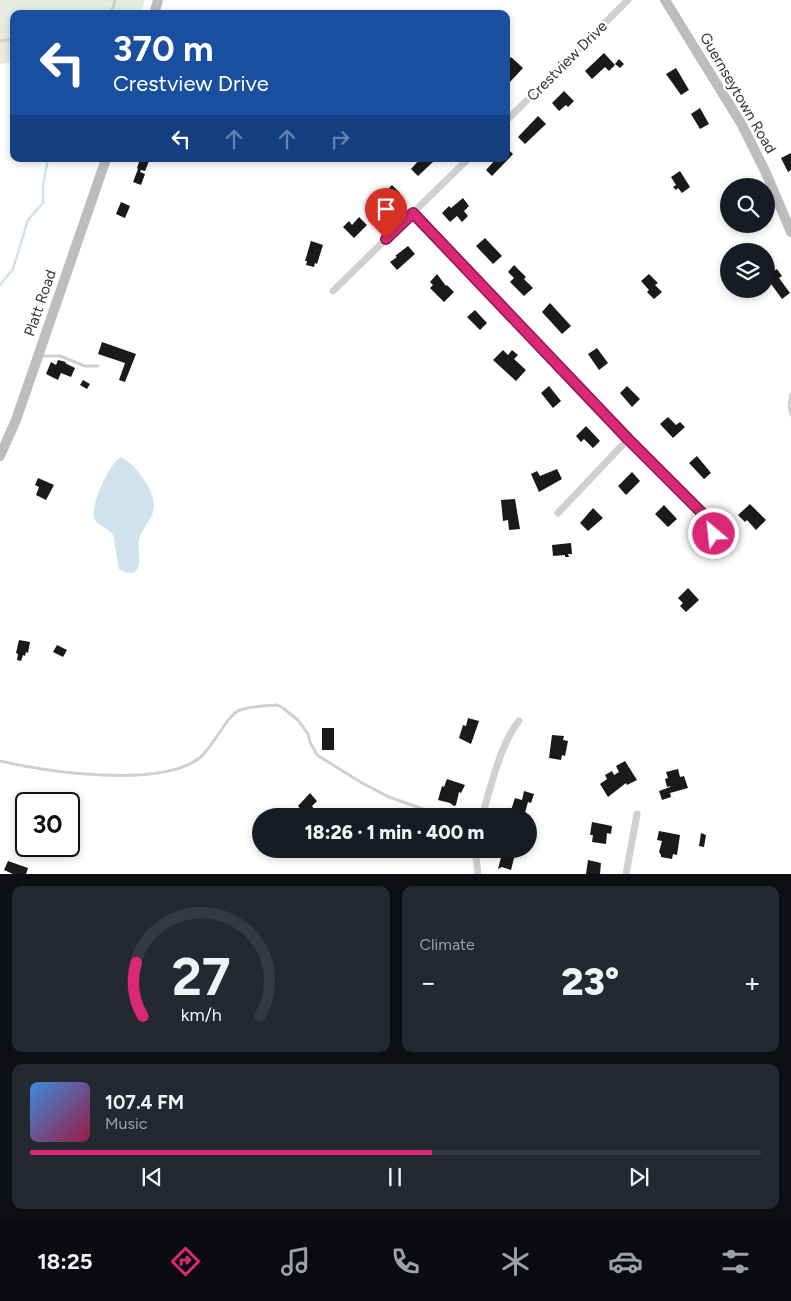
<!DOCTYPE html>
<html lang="en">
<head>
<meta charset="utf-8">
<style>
	:root { --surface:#171b24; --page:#242831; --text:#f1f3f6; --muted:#9ea1a6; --line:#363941; --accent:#db2777 }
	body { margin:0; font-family:Figtree,sans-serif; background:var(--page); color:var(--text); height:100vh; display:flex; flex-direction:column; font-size:19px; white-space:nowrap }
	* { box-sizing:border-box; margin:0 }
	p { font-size:16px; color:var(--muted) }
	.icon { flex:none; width:28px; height:28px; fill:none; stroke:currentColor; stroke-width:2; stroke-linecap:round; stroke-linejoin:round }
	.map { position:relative; height:874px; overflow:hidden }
	.details { display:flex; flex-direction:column; gap:12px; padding:12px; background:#0d0f14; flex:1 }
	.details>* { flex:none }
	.hud { position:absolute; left:10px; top:10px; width:500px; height:152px; border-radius:10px; box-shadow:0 2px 8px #0003; background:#1a4fa0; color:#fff; overflow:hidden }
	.tools { position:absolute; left:720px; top:178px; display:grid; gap:10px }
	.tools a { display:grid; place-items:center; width:55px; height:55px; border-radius:50%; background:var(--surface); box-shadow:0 2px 8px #0003; font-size:25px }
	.speed { position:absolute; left:15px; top:792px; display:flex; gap:10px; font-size:25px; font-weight:700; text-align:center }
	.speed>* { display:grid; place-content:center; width:65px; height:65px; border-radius:50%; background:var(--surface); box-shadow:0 2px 8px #0003; line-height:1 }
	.speed .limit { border:2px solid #111; border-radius:8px; background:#fff; color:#111 }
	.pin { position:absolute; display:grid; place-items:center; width:42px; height:42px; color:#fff; margin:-51px -21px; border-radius:50% 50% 50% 0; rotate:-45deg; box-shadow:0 0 5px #0007 }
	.pin .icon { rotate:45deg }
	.me { position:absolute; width:55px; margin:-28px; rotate:332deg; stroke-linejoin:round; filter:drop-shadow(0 0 4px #0008) }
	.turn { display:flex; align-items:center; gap:18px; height:105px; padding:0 20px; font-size:22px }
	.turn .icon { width:65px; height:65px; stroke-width:2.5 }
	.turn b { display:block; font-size:35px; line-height:42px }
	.lanes { display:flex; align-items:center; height:48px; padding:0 20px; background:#0003; justify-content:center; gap:25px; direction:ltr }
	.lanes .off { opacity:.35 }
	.big { font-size:38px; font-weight:800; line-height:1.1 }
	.details .card { flex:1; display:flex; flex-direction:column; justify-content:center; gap:8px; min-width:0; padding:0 18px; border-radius:10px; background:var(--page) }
	.details .dial { align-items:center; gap:0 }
	.dial svg { height:130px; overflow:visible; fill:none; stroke:var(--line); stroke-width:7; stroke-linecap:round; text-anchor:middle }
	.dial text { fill:var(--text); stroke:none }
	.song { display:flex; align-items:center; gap:15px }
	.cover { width:60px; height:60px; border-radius:8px; background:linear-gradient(135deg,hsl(210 70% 55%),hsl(340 70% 35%)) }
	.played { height:5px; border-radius:2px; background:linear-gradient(90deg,var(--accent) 55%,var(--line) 55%) }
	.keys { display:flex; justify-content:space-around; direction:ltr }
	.heat { display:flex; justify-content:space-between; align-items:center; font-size:28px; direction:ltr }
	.details .tiles { flex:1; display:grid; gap:12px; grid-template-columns:1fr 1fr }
	.card:last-child { grid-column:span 2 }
	.trip { position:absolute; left:252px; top:808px; width:285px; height:50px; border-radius:25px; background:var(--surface); box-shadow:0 2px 8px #0003; font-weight:800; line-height:50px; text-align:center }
	.menu { display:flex; height:80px; justify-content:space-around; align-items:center; background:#090b0e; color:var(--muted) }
	.menu .icon { width:35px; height:35px }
	.menu .current { color:var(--accent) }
	.menu b { font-size:22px; color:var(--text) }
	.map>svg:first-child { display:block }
	.green { fill:#e6ecdf }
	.water { fill:#cfe2ee }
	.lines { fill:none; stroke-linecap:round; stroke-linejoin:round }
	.stream { stroke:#cfe2ee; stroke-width:2.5 }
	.building { fill:#1a1a1a }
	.lane { stroke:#d0d0d0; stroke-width:3 }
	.street { stroke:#d0d0d0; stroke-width:7 }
	.secondary { stroke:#bdbdbd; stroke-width:10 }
	.route-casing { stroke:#8e194d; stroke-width:12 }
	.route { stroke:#db2777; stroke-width:9 }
	.labels { text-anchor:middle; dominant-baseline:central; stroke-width:5; stroke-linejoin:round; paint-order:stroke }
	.street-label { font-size:15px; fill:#333; stroke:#fff }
</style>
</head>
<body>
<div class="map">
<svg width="791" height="874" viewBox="0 0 791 874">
	<rect width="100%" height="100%" fill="#fff"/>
	<path class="green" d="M0,0H145L140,14H14V62L0,64Z"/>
	<path class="water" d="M121,457C136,464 159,495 153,512C150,522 141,530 139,540C137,551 144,566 133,573L125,572L119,569L113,535C109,528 99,527 95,520C88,509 110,462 121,457Z"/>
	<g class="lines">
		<path class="stream" d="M0,285L13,269L28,220L43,203V185L48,159"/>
	</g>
	<path class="building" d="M604,53L615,65L609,71L605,67L592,79L585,71Z
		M511,57L523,68L510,82L506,78V70L508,68L506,63Z
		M619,59L624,64L620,68L615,64Z
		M676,68L689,90L681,95L666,74Z
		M564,91L574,101L568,107L566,105L559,111L552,103Z
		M700,108L709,124L700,129L691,114Z
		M538,116L546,124L525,144L518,137Z
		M506,147L513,154L492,176L486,170L496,159H506Z
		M791,153V170L788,172L781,158Z
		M140,159H150L145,171L141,170L140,172L145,174L141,185L133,182L138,169L137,168Z
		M420,159H430L433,162L418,176L411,169Z
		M680,171L690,187L682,193L678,188L676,190L673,187L676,185L671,177Z
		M392,185L400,193L386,206L379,198Z
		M463,198L469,206L464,211L468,216L462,222L457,216L450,222L442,213L449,206L451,208Z
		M121,202L130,206L125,218L116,214Z
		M359,217L367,225L354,238L343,227L349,221L352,225Z
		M485,238L502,256L493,264L476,246Z
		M311,241L323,245L317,264L315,263L314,267L306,265L307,261H305Z
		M408,246L415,254L397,270L390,262L397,257L395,256Z
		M514,265L526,277L524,279L533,288L524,296L510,282L514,278L508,272Z
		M777,269L782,276L779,278L790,293L782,299L766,277Z
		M437,274L446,286L447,285L454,292L444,302L430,288L433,285L430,282Z
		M649,274L658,283L655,285L662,292L654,299L647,292L649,290L641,281Z
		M550,303L571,326L562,334L542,312Z
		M475,310L487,323L480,330L467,317Z
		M102,342L136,354L125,382L119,380L125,363L98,354Z
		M597,348L608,363L599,370L588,354Z
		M503,350L508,355L512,350L518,355L514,359L526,370L516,381L493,360Z
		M58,360L66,362L65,363L75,368L71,377L61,373L58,380L46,374L51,362L56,365Z
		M83,380L90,384L87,389L80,385Z
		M549,386L561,401L553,408L541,393Z
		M627,386L640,399L632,407L620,393Z
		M668,417L676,425L680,422L685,427L673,438L660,424Z
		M586,426L600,441L593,448L584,439L581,442L576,436Z
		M697,456L711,473L704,479L689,463Z
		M557,469L562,479L539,492L531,474L537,471L540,476Z
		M632,472L640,481L626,495L618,486Z
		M38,478L54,485L46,500L36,495L39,487L35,485Z
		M515,499L520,529L509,530L508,520L503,521L501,500Z
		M750,504L766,520L756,530L747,520L745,522L738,515Z
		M664,505L677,519L668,527L655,514Z
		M593,508L603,518L588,531L580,523Z
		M571,543L572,554H568L569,557H565V555L553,556L552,545Z
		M688,588L699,600L686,612L680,606L683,603L678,598Z
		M19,640L30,642L28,653L26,652L25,656L23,655L21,661L17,660L18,654L16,653Z
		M57,645L67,650L63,657L53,652Z
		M468,718L479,721L471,744L459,738L463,725L466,726Z
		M322,728H334V750H322Z
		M552,735L564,736L563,740L568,741L565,756L562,755L561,760L549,758Z
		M625,761L637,780L627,785L626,783L608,797L600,784L607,779L605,775L612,771L614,775L619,772L616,766Z
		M678,769L680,777L684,776L688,788L670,793L671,797L662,800L659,791L670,787V786L667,787L665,779L668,778L666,772Z
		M447,779L465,785L461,793L459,792L456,805L454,806L450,803L438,800L442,786L444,787Z
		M524,791L534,794L531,803L528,802L524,816H509L515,798L522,800Z
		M310,793L317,801L312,806L314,809L306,815L298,806Z
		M592,822L612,826L611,834L607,833L606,844L592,842L593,835H590Z
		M659,831L680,835L677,855L673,854L672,859L661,857V855L659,852L662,841L657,840Z
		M701,833L706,835L704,847L699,846Z
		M510,849H521L518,855L515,854L511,870L502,867L498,869L503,850L509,852Z
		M588,860L601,863L600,874H586Z
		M8,861L28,868L26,874H13L4,870Z"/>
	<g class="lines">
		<path class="lane" d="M110,14L113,8L115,0
			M0,41L14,39
			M41,356H60L85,366H98
			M791,394L789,406L791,415
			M0,761C47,772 158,788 198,759C213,749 226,715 240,710C251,706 265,706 277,705L283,708L298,720L308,734L310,742L317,755L362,783L389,797L443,816"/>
		<path class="street" d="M506,121L628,0
			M413,213L628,439L707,517L714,534
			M333,291L468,159
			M558,513L628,439
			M482,816C491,787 500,744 519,721
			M475,849L478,874
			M626,874L637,814"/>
		<path class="secondary" d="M665,0L742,125L766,173L791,232
			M154,14L158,0
			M0,456L16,420L106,159"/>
	</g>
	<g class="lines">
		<g class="route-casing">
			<path id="route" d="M386,239L413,213L628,439L707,518L714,534"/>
		</g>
		<use href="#route" class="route"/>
	</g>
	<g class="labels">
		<g class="street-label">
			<text transform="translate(567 61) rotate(-45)">Crestview Drive</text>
			<text transform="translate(738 93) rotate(60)">Guernseytown Road</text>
			<text transform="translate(40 303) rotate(-71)">Platt Road</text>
		</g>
	</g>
</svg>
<div class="tools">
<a><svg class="icon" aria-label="search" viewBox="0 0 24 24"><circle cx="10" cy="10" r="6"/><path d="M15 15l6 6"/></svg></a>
<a><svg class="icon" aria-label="layers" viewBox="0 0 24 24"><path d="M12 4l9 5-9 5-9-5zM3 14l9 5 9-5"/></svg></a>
</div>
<div class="speed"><div class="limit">30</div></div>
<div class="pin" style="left:386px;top:239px;background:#d93025"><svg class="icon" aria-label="arrive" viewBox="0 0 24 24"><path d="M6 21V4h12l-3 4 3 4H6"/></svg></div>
<svg class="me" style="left:714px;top:534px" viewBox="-20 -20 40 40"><circle r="17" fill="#db2777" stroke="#fff" stroke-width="3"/><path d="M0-11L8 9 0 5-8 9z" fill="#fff"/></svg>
<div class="trip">18:26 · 1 min · 400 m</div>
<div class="hud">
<div class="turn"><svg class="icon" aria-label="left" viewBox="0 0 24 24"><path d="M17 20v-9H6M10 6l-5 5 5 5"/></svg><div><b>370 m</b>Crestview Drive</div></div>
<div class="lanes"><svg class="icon" aria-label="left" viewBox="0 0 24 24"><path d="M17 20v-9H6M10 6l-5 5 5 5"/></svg><svg class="icon off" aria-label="ahead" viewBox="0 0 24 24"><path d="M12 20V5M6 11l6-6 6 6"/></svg><svg class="icon off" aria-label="ahead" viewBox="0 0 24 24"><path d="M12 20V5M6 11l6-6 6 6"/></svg><svg class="icon off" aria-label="right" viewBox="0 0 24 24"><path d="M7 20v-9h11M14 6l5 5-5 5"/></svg></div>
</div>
</div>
<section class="details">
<div class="tiles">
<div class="card dial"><svg viewBox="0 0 100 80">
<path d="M14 69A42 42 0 1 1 86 69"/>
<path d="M14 69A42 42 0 0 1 10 36" stroke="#db2777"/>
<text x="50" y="56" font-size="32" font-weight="700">27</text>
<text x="50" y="72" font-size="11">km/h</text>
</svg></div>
<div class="card"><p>Climate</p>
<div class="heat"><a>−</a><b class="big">23°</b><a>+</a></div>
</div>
<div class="card">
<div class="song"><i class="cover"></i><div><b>107.4 FM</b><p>Music</p></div></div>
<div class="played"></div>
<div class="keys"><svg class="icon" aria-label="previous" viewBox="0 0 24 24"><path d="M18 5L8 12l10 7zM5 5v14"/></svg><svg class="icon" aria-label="pause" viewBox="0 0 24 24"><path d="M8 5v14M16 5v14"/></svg><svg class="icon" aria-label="next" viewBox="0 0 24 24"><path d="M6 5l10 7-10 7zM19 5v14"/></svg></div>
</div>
</div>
</section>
<nav class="menu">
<b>18:25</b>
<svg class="icon current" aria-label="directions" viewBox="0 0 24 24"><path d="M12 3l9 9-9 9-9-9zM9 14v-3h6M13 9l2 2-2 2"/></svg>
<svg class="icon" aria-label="music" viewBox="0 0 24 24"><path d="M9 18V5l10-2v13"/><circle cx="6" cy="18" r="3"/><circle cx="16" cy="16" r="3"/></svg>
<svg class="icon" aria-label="phone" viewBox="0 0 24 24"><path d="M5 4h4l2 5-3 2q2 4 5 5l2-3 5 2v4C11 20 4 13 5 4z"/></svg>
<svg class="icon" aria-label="climate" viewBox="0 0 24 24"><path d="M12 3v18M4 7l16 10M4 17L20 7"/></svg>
<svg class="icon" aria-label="car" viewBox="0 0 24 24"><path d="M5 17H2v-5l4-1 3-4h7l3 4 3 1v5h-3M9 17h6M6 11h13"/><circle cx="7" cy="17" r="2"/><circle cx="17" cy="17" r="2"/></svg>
<svg class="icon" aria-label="filters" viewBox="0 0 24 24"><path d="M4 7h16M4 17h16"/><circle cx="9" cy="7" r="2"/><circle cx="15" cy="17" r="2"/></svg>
</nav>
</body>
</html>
